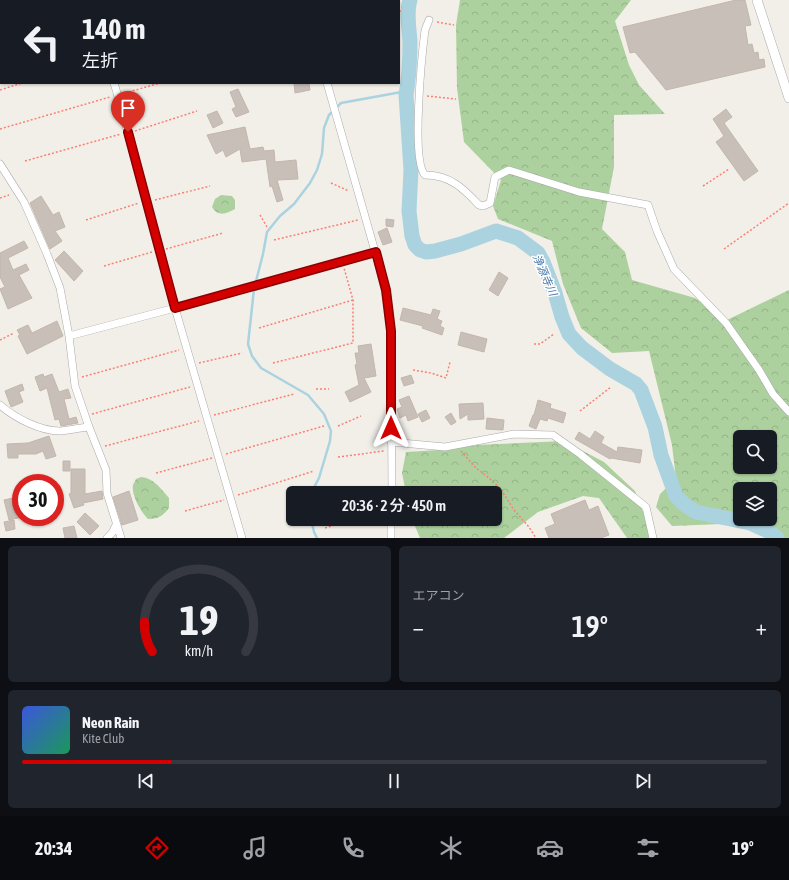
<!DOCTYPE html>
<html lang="ja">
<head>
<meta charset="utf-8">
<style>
	:root { --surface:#171b24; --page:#20242c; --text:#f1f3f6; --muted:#9ea1a6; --line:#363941; --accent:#d40000 }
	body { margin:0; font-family:"Asap Condensed","Noto Sans JP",sans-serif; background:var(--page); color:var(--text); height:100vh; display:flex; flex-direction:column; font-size:15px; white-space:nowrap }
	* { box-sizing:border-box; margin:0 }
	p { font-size:13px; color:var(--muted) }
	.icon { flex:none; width:22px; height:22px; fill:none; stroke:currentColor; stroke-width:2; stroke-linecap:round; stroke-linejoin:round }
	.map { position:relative; height:538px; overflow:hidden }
	.sheet { display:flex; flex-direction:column; gap:8px; padding:8px; background:#0d0f14; flex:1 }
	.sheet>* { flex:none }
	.banner { position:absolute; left:0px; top:0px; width:400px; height:84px; box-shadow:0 1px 3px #0004; background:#171b24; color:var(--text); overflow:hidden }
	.buttons { position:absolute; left:733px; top:430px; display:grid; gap:8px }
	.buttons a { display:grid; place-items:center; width:44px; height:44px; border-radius:6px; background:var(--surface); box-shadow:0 1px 3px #0004; font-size:20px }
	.speed { position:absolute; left:12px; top:474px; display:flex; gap:8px; font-size:20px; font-weight:700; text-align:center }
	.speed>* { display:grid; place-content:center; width:52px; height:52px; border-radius:50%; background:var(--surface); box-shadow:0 1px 3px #0004; line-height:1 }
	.speed .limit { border:6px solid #d22; background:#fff; color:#111 }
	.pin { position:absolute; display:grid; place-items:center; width:34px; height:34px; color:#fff; margin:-41px -17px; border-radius:50% 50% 50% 0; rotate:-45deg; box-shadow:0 0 4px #0007 }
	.pin .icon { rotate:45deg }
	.me { position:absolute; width:44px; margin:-22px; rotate:0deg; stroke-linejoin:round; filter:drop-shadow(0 0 3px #0008) }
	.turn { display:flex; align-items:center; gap:14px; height:84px; padding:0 16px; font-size:18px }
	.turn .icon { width:52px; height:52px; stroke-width:2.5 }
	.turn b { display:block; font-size:28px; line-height:34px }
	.big { font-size:30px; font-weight:600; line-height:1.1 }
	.sheet .widget { flex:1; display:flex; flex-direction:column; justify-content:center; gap:6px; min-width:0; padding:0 14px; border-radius:6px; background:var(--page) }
	.sheet .dial { align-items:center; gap:0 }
	.dial svg { height:104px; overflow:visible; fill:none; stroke:var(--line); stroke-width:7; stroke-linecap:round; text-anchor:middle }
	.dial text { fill:var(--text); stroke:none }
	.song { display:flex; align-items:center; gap:12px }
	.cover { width:48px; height:48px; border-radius:6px; background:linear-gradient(135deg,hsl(230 70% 55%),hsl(150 70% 35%)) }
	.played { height:4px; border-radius:2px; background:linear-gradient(90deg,var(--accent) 20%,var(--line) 20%) }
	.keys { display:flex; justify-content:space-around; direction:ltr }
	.heat { display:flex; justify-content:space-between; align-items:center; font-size:22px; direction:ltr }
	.sheet .tiles { flex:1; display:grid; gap:8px; grid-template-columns:1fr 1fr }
	.widget:last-child { grid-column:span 2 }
	.trip { position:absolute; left:286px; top:486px; width:216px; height:40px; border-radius:6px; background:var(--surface); box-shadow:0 1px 3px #0004; font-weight:600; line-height:40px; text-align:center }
	.tabs { display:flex; height:64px; justify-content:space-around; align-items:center; background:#090b0e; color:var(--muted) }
	.tabs .icon { width:28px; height:28px }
	.tabs .selected { color:var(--accent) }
	.tabs b { font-size:18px; color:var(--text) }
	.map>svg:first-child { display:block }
	.forest { fill:url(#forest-crowns); fill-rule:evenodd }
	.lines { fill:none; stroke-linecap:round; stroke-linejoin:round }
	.stream { stroke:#aad3df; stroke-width:2.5 }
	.river { stroke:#aad3df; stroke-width:15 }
	.building { fill:#c7bfb8; stroke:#c4b6ab }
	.minor-casing { stroke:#a9a9a9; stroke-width:8 }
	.tertiary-casing { stroke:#a9a9a9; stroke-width:10 }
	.path { stroke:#fa8072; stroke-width:1.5; stroke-dasharray:2 2; stroke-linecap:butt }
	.minor { stroke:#fff; stroke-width:7 }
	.tertiary { stroke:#fff; stroke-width:9 }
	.route-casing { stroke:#8a0000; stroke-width:10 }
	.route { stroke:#d40000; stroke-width:7 }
	.labels { text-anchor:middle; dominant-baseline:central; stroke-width:3; stroke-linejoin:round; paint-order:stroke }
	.water-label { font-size:11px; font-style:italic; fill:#4a7aab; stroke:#fff }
</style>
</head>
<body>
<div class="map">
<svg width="789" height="538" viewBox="0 0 789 538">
	<defs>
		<pattern id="forest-crowns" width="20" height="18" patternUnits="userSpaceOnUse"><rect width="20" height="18" fill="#add19e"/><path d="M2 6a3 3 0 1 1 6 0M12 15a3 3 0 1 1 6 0" fill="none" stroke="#95b388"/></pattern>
	</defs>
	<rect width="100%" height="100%" fill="#f2efe9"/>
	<path class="forest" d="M460,0H631L615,21L629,65L639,85L665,114L614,115V167L602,229L625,252L632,280L695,298L727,320L789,290V538H782L747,523L672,526L656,507L660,494L676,479L672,445L649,351L612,353L581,328L563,284L552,241L498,219L493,206L501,180L464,142L457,88L456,25ZM740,437H770V467H740ZM740,489H770V519H740Z
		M221,195L232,196L235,200V209C226,214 218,217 212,207L215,199Z
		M564,441L604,462L635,491L652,535L658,538H627L599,498L583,496L538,512L504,538H420L412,519H495V493H406L402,473L406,452L439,450L477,445Z
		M141,477C154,478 161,489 169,498V508C163,516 158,519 148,519C141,512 131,495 133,485C134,483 135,481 136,479Z"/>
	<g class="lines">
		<path class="stream" d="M311,493L319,478L330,441L331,431L324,414L308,395L261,368L252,356L248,344L254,289L263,254L267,232L280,216L294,204L310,183L317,170L322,154L324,128L329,115L341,103L407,91
			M311,519L314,532L317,538"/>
		<path class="river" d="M410,0C406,13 409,27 410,41C410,59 409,78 406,95L411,170L409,211L412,236L415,245L420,250L426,252L435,251L461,244L496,231L518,238L538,253L543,262L555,293L562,317L569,334L582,348L610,369L636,384L641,390L655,427L661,455L676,496L684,504L696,512L750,523L768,531L777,538"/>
	</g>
	<path class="building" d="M736,0H745L751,25L745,26L748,45L752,44L754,53L758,52L759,60L764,59L765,67L666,90L635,52L630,53L623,27Z
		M294,83H309L310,90L295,93Z
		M238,89L249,112L236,117L232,109L236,107L230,92Z
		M726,109L732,117L724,123L758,171L744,181L716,142L724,136L713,119Z
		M217,111L223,123L213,128L207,115Z
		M245,127L250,149L263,147L264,151L274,150L275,162L296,160L298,179L277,180L283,200L277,202L272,186L270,187L266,159L242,162L240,149L226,157L223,150L216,154L207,135Z
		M41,196L53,215L59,212L65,227L55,231L62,241L50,249L30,203Z
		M386,219L394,220L393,227L386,226Z
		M387,228L392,242L383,245L378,232Z
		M24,241L28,248L8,258L13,270L26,264L29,270L19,275L32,298L8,309L0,289L5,287L0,277V253Z
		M64,251L83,271L74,281L55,260Z
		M499,272L508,278L498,296L489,290Z
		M403,308L431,315L433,309L440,311L437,319L442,321L440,326L444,328L442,335L422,328L423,326L400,320Z
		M57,321L63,336L27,354L18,336L20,335L17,330L28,325L32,333Z
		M461,332L487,339L484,352L458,345Z
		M371,344L376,376L364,378L371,392L350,402L345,392L359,385L355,365L357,364L355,353H359L358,346Z
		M43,374L44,377L52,374L59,392L68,389L71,398L64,399L69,419L76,417L78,423L61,426L59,419L55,420L47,388L40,391L35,377Z
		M411,375L414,383L404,386L401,378Z
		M22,384L24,390L19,392L23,402L11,407L5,391Z
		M409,396L418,417L408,421L406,415L400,418L397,409L402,407L399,400Z
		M538,400L551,404L550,408L566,413L563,423L548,418L547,421L540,419L536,429L529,426L533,415H534Z
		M483,403L484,419L468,420V414L460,419L459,404Z
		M426,410L430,418L422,422L418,414Z
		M451,413L456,422L451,425L445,417Z
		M487,418L504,420L503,430L486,429Z
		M595,431L604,437L601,443L617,452L618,447L642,450L640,463L611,458L610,459L575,439L579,432L590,439Z
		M49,436L56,456L46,459L43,451L36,454H18V458H8L7,444L28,443Z
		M63,461H70V471H63Z
		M71,469H85V494L102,491L103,499L83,503L84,505L74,508L69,494L71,493Z
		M129,491L138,520L122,525L113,497Z
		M17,497L22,517L9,520L4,500Z
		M585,500L589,510L598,506L609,535L601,538H549L545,528L555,524L551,514Z
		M85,513L99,526L90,535L77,522Z
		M14,520L15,529L6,531L4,522Z
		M74,526L77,538H65L63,528Z"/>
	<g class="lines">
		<g class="minor-casing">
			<path id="minor" d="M89,0L90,1
				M270,0V1
				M31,1L33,0
				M0,18H1
				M429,20L425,30C422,53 411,161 425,175C450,175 463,188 479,205L483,206L490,203L495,177L509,170L579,192L648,205L657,231L674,269L726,323L759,370L773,394L789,412
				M114,83L120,103L175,308L242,538
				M327,83L386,290L391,331L392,493
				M0,164L24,202L47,254L60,288L69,336L75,386L89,427L106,470L107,493L121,538
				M69,336L175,308L376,252
				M0,405C15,418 40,431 60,431C70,430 79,428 89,427
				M391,442L445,447L514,434L553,435L580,454L646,507L653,538
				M391,519V538
				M107,538L112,533L116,525"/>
		</g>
		<g class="tertiary-casing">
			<path id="tertiary" d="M757,0L789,98"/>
		</g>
		<path class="path" d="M165,1L168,0
			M399,11H402
			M437,22L454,25
			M0,52H1
			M0,90L22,83
			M125,93L160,83
			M427,96L456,99
			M0,129L110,97
			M135,131L197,111
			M25,161L121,134
			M331,183L349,191
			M703,186L729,169
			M0,198L9,195
			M155,200L210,186
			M260,215L267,227
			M86,220L139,203
			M274,240L358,220
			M166,249L223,233
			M724,249L789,203
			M104,266L152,252
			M259,328L353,300
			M0,340L14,333
			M534,344H540L554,334
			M199,363L242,353
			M273,363L353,343V300L344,268
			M413,370L431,373L446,378L450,362
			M82,377L179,350
			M316,389H329
			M580,411L611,387
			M92,414L190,387
			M214,415L294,394
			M338,426L361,416
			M105,446L199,421
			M461,451L476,468L489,478L500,488L514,510L529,527L536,538
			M226,454L324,426
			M338,457L384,451
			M156,473L212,458
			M238,495L314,471
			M185,511L224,500
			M325,528L354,519"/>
		<use href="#minor" class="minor"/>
		<use href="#tertiary" class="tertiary"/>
	</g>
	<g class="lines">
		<g class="route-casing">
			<path id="route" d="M128,132L175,308L376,252L386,290L391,331V428"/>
		</g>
		<use href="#route" class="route"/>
	</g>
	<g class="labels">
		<g class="water-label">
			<text transform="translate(545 275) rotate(66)">浄源寺川</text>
		</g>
	</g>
</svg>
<div class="buttons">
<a><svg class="icon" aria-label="search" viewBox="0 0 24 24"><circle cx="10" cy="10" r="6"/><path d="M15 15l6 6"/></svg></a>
<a><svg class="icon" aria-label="layers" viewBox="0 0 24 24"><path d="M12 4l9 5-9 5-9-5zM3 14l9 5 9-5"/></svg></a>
</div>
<div class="speed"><div class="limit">30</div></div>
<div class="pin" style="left:128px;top:132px;background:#d93025"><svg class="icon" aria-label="arrive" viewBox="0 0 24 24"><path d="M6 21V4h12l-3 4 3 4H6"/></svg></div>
<svg class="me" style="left:391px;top:428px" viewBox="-20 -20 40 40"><path d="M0-17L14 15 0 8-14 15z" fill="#d40000" stroke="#fff" stroke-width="4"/></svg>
<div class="trip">20:36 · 2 分 · 450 m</div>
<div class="banner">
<div class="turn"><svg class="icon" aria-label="left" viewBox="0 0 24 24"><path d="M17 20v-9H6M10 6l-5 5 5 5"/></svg><div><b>140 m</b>左折</div></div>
</div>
</div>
<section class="sheet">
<div class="tiles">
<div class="widget dial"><svg viewBox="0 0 100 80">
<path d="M14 69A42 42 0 1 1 86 69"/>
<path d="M14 69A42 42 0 0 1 8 46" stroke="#d40000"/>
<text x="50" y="56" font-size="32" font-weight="700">19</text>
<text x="50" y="72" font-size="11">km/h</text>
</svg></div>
<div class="widget"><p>エアコン</p>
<div class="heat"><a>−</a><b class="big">19°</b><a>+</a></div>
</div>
<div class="widget">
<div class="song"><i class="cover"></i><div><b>Neon Rain</b><p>Kite Club</p></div></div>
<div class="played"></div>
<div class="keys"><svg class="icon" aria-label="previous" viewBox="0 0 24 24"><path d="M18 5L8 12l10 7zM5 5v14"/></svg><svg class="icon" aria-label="pause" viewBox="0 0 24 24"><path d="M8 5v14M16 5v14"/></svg><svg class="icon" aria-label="next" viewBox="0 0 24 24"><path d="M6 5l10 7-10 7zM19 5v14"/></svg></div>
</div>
</div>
</section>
<nav class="tabs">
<b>20:34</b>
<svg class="icon selected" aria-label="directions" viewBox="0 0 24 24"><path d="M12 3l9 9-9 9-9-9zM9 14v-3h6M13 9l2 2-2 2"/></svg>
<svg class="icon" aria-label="music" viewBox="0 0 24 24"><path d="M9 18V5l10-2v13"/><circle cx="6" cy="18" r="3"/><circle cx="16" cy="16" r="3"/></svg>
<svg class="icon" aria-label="phone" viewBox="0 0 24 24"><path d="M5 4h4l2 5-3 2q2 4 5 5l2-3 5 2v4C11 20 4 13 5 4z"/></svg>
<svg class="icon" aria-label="climate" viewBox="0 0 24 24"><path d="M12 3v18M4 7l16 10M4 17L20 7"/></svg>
<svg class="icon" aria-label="car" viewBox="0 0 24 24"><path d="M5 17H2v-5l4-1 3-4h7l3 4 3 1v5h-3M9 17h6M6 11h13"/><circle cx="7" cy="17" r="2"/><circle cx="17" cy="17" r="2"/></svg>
<svg class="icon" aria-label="filters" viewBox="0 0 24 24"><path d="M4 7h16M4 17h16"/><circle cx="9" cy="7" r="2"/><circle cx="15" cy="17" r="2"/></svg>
<b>19°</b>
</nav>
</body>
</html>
